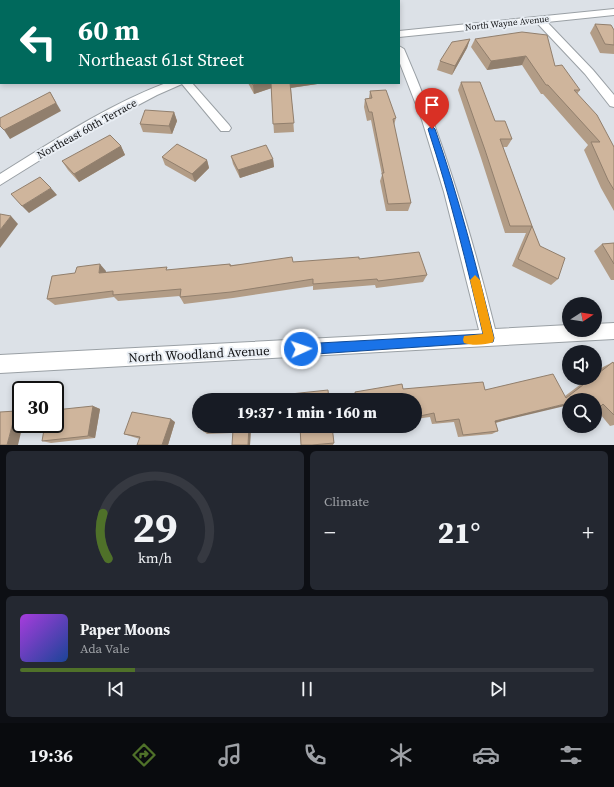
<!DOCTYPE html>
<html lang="en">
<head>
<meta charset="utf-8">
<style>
	:root { --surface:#171b24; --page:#242831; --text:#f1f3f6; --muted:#9ea1a6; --line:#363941; --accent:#4f7129 }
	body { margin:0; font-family:"Source Serif 4",serif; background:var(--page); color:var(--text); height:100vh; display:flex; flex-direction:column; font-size:15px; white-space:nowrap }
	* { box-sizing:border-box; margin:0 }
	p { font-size:13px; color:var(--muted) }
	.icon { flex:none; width:22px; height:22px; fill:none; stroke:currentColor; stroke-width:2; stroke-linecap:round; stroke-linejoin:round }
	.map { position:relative; height:445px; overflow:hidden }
	.side { display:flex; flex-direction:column; gap:6px; padding:6px; background:#0d0f14; flex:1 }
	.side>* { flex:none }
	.banner { position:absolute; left:0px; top:0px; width:400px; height:84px; box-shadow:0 2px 6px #0003; background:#00695c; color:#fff; overflow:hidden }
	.needle { width:26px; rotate:78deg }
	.buttons { position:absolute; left:562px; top:297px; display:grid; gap:8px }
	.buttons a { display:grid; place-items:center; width:40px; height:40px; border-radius:50%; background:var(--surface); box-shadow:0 2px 6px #0003; font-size:20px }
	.speed { position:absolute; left:12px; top:381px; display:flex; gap:8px; font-size:20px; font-weight:700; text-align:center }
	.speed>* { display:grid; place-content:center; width:52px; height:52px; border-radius:50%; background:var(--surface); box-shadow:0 2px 6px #0003; line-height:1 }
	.speed .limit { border:2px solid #111; border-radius:6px; background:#fff; color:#111 }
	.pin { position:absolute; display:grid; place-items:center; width:34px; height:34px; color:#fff; margin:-41px -17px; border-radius:50% 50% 50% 0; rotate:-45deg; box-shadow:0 0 4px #0007 }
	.pin .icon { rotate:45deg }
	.me { position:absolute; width:44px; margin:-22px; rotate:87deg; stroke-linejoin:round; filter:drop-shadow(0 0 3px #0008) }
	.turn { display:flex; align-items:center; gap:14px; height:84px; padding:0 12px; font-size:18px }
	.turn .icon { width:52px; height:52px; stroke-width:2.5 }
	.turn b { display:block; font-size:28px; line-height:34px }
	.big { font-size:30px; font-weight:800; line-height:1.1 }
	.side .tile { flex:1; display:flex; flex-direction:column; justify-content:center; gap:6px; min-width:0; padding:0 14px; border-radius:6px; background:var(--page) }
	.side .dial { align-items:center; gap:0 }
	.dial svg { height:104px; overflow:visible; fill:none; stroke:var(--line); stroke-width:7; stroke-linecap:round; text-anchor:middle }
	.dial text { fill:var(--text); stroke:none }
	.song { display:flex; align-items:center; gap:12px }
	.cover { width:48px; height:48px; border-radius:6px; background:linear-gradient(135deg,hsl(280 70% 55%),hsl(220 70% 35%)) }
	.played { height:4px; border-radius:2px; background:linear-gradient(90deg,var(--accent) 20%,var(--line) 20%) }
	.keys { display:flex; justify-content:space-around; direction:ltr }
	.heat { display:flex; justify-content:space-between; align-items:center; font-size:22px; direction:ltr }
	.side .tiles { flex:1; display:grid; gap:6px; grid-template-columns:1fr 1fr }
	.tile:last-child { grid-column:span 2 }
	.trip { position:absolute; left:192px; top:393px; width:230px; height:40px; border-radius:20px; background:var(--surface); box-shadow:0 2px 6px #0003; font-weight:800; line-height:40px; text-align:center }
	.tabs { display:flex; height:64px; justify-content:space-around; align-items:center; background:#090b0e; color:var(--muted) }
	.tabs .icon { width:28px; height:28px }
	.tabs .active { color:var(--accent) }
	.tabs b { font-size:18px; color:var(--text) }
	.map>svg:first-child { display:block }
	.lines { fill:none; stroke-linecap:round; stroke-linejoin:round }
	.stream { fill:#769fa7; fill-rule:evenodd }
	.service-casing { stroke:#9aa0a5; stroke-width:2 }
	.minor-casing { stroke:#9aa0a5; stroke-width:2 }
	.tertiary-casing { stroke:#9aa0a5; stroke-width:2 }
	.service { fill:#fff; fill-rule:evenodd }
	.minor { fill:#fff; fill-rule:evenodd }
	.tertiary { fill:#fff; fill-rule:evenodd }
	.wall { fill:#b29c86 }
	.shaded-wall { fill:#917f6d }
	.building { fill:#cfb59c; stroke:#917f6d }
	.route { fill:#1a73e8; stroke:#114b97 }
	.slow { fill:#f59e0b }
	.labels { text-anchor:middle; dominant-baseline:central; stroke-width:4; stroke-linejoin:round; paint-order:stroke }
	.far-street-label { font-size:9px; fill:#101113; stroke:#e9eef4 }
	.street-label { font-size:11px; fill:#101113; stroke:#e9eef4 }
	.near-street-label { font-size:13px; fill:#101113; stroke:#e9eef4 }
</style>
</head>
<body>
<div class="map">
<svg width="614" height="445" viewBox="0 0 614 445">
	<rect width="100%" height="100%" fill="#dce1e7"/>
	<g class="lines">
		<path class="stream" d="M278,0H289L287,1H277Z
			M0,47H1V49H0Z"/>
		<g class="service-casing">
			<path id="service" d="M8,0H12V1H8Z"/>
		</g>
		<g class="minor-casing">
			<path id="minor" d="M614,9V15L547,22L593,70L614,95V107L610,106L585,74L537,23L399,37V31Z
				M399,46L404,49C444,140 471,233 495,329L569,325V330H595V324L614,323V339L0,373V355L479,330L444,192L422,120L399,61Z
				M166,83H192L229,125L231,128L229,131H221L182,84L157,95L74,139L0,185V174C53,141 108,105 166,83Z"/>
		</g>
		<g class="tertiary-casing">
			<path id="tertiary" d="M35,0H56L34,1Z
				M1,1V9L0,10V2Z"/>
		</g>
		<use href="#service" class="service"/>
		<use href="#minor" class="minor"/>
		<use href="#tertiary" class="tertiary"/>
	</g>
	<path class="wall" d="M595,24L614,30V54L600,53L590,33Z
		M470,39L467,48L452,75L437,70L440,61Z
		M475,39L555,66L580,90L577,94L614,147V211L601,188L584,150L588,145L543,94H541L522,65L487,70L471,47Z
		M461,82L495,121L512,139L507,147H503L532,226L526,233H505L481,158L458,90Z
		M248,83H324L291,88L294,132L274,133L271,88L254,94Z
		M370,91L396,118L394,125L411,203L408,211H386L380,181L382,175L371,120L367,121L364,107L365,99L369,98Z
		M174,112L177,121L172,134L143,132L140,124Z
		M121,146L125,155L79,182L68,170L62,161Z
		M231,156L273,159L274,167L240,178L233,164Z
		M162,157L207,160L209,168L195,182L165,165Z
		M532,226L540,246L558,279L551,285L512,266L526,233Z
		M614,243V280H611L594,251L602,244Z
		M359,259L427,275L423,282L376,288L375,285L313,290V286L233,298L184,304L180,297V296L118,301L114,297L55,305L47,299L75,273L106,271L105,272L168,270L230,264L231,265L293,262Z
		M613,362L614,364V425L610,426L596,409L595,410V400H569L496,423L498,431L492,434L458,437L454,422L432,424L430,417L415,419V400H355L354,395L355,392L403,389L485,390L565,396L589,378H595V373L603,367Z
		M93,406L100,409L95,438L51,443L42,441Z
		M175,422L168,445H137L140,439L130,436L124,434Z
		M204,426H251L250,445L232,433L207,434L203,431Z
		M283,426H332L334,443L333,445H301L300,429L284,431Z
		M360,426H378L361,429Z"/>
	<path class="shaded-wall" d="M470,39L467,48L452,75L455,66Z
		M526,56L522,65L487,70L491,61Z
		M260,83H271L272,88L254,94L253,85Z
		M290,83H324L290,88Z
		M50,92L61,111L10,139L4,130Z
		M174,112L177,121L172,134L169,126Z
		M121,146L125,155L79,182L74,174Z
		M273,159L274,167L240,178L238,170Z
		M207,160L209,168L195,182L192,174Z
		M51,188L57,195L29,213L22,206Z
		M11,216L18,224L0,248V230Z
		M100,264L106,271L104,279L99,273Z
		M569,403V405L489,424L495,421Z
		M93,406L100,409L95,438L88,436Z
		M16,411L21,413V424H23L18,445H7Z
		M171,419L175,422L168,445H162Z
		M249,426H251L250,445H248Z"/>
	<path class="building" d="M595,24L611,25L614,30V45L605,44Z
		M522,32L547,35L555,66L562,65L580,90H574L597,115L614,147V190L608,180L591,142H600L548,85H546L526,56L491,61L475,39Z
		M470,39L455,66L440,61L452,42Z
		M461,82H480L495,121H505L512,139H500L532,226H510L485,150Z
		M252,83H260L253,85Z
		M271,83H290L294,123L273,124Z
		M386,90L396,118L393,119L411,203L388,204L382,173H384L372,112H369L365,99L372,98L370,91Z
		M50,92L56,103L4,130L0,126V118Z
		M145,110L174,112L169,126L140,124Z
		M110,135L121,146L74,174L62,161Z
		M177,144L207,160L192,174L162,157Z
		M266,145L273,159L238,170L231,156Z
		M40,177L51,188L22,206L11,194Z
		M0,214L11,216L0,230Z
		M532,226L540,246L565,258L558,279L518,259Z
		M614,243V264L602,244Z
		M419,252L427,275L378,281L377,279L313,284V279L231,292L180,297L181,289L113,295V291L47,299L52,276L75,273L77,267L100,264L99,273L167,267L166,270L230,264V266L292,257L293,262L359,257V259Z
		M613,362L614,364V415L603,404L598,409L595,406V400H590L588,398L582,400H569V403L495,421L498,431L463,435L459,419L436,422L434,413L415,417V400H357L355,392L402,384L403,389L483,382L485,390L553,374L566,398L592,378H595V376Z
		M328,390L329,400H281V395Z
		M250,397V400H206L207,398Z
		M93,406L88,436L42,441L45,424H55V410Z
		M16,411L7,445H0V412Z
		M132,412L171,419L162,445H137L140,437L124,434Z
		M204,426H249L248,445H232L233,430L203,431Z
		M283,426H332L334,443L312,445H301L300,427L283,428Z"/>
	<path class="route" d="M432,126L435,129C459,198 477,268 494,338L493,342L301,355L297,353L296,349L297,345L301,344L483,334C467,265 450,196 428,129Z"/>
	<path class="slow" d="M475,275L480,280L494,338L493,342C486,345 472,346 464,343L463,340L464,336L483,334L470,280Z"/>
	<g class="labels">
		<g class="far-street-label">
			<text transform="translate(507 23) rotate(-6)">North Wayne Avenue</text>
		</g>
		<g class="street-label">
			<text transform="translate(87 129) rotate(-29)">Northeast 60th Terrace</text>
		</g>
		<g class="near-street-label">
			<text transform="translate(199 354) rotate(-3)">North Woodland Avenue</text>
		</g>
	</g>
</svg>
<div class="buttons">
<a><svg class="needle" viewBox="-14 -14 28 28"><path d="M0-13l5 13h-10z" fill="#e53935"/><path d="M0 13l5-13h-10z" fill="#9ea1a6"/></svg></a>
<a><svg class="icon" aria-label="sound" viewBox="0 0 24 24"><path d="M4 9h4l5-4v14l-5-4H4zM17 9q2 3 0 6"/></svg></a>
<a><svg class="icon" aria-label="search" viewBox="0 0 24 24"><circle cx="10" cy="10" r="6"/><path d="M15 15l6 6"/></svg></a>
</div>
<div class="speed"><div class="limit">30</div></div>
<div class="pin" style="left:432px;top:129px;background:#d93025"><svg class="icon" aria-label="arrive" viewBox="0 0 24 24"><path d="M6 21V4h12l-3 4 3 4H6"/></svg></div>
<svg class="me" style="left:301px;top:349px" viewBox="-20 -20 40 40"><circle r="17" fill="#1a73e8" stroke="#fff" stroke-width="3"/><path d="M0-11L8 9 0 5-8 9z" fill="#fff"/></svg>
<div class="trip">19:37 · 1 min · 160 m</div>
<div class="banner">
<div class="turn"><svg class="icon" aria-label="left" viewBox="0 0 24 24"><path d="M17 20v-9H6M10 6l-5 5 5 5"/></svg><div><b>60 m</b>Northeast 61st Street</div></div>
</div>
</div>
<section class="side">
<div class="tiles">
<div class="tile dial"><svg viewBox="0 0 100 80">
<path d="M14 69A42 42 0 1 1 86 69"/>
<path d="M14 69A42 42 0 0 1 10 34" stroke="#4f7129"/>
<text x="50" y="56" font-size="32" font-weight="700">29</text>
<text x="50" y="72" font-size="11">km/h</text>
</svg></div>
<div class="tile"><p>Climate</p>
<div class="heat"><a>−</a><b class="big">21°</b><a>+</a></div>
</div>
<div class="tile">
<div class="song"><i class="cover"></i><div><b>Paper Moons</b><p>Ada Vale</p></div></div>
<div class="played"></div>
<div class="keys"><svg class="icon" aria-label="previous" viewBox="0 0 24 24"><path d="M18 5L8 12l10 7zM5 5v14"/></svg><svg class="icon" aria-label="pause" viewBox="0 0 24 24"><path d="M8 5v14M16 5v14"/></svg><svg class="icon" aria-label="next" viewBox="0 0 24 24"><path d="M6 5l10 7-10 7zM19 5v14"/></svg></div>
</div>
</div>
</section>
<nav class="tabs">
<b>19:36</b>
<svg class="icon active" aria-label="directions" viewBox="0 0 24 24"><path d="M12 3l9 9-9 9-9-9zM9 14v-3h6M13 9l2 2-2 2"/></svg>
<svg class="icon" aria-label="music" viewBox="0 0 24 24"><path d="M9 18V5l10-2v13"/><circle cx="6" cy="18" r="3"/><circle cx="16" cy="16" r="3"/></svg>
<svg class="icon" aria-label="phone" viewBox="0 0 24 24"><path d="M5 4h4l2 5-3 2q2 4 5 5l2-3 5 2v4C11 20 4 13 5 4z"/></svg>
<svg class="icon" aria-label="climate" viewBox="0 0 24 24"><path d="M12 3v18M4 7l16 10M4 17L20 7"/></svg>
<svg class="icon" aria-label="car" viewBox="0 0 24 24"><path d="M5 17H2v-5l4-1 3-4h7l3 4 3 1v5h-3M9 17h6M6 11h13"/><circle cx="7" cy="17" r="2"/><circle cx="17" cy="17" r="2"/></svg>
<svg class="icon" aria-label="filters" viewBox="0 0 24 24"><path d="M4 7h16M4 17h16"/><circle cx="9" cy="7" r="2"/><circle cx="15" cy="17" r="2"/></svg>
</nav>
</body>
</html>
